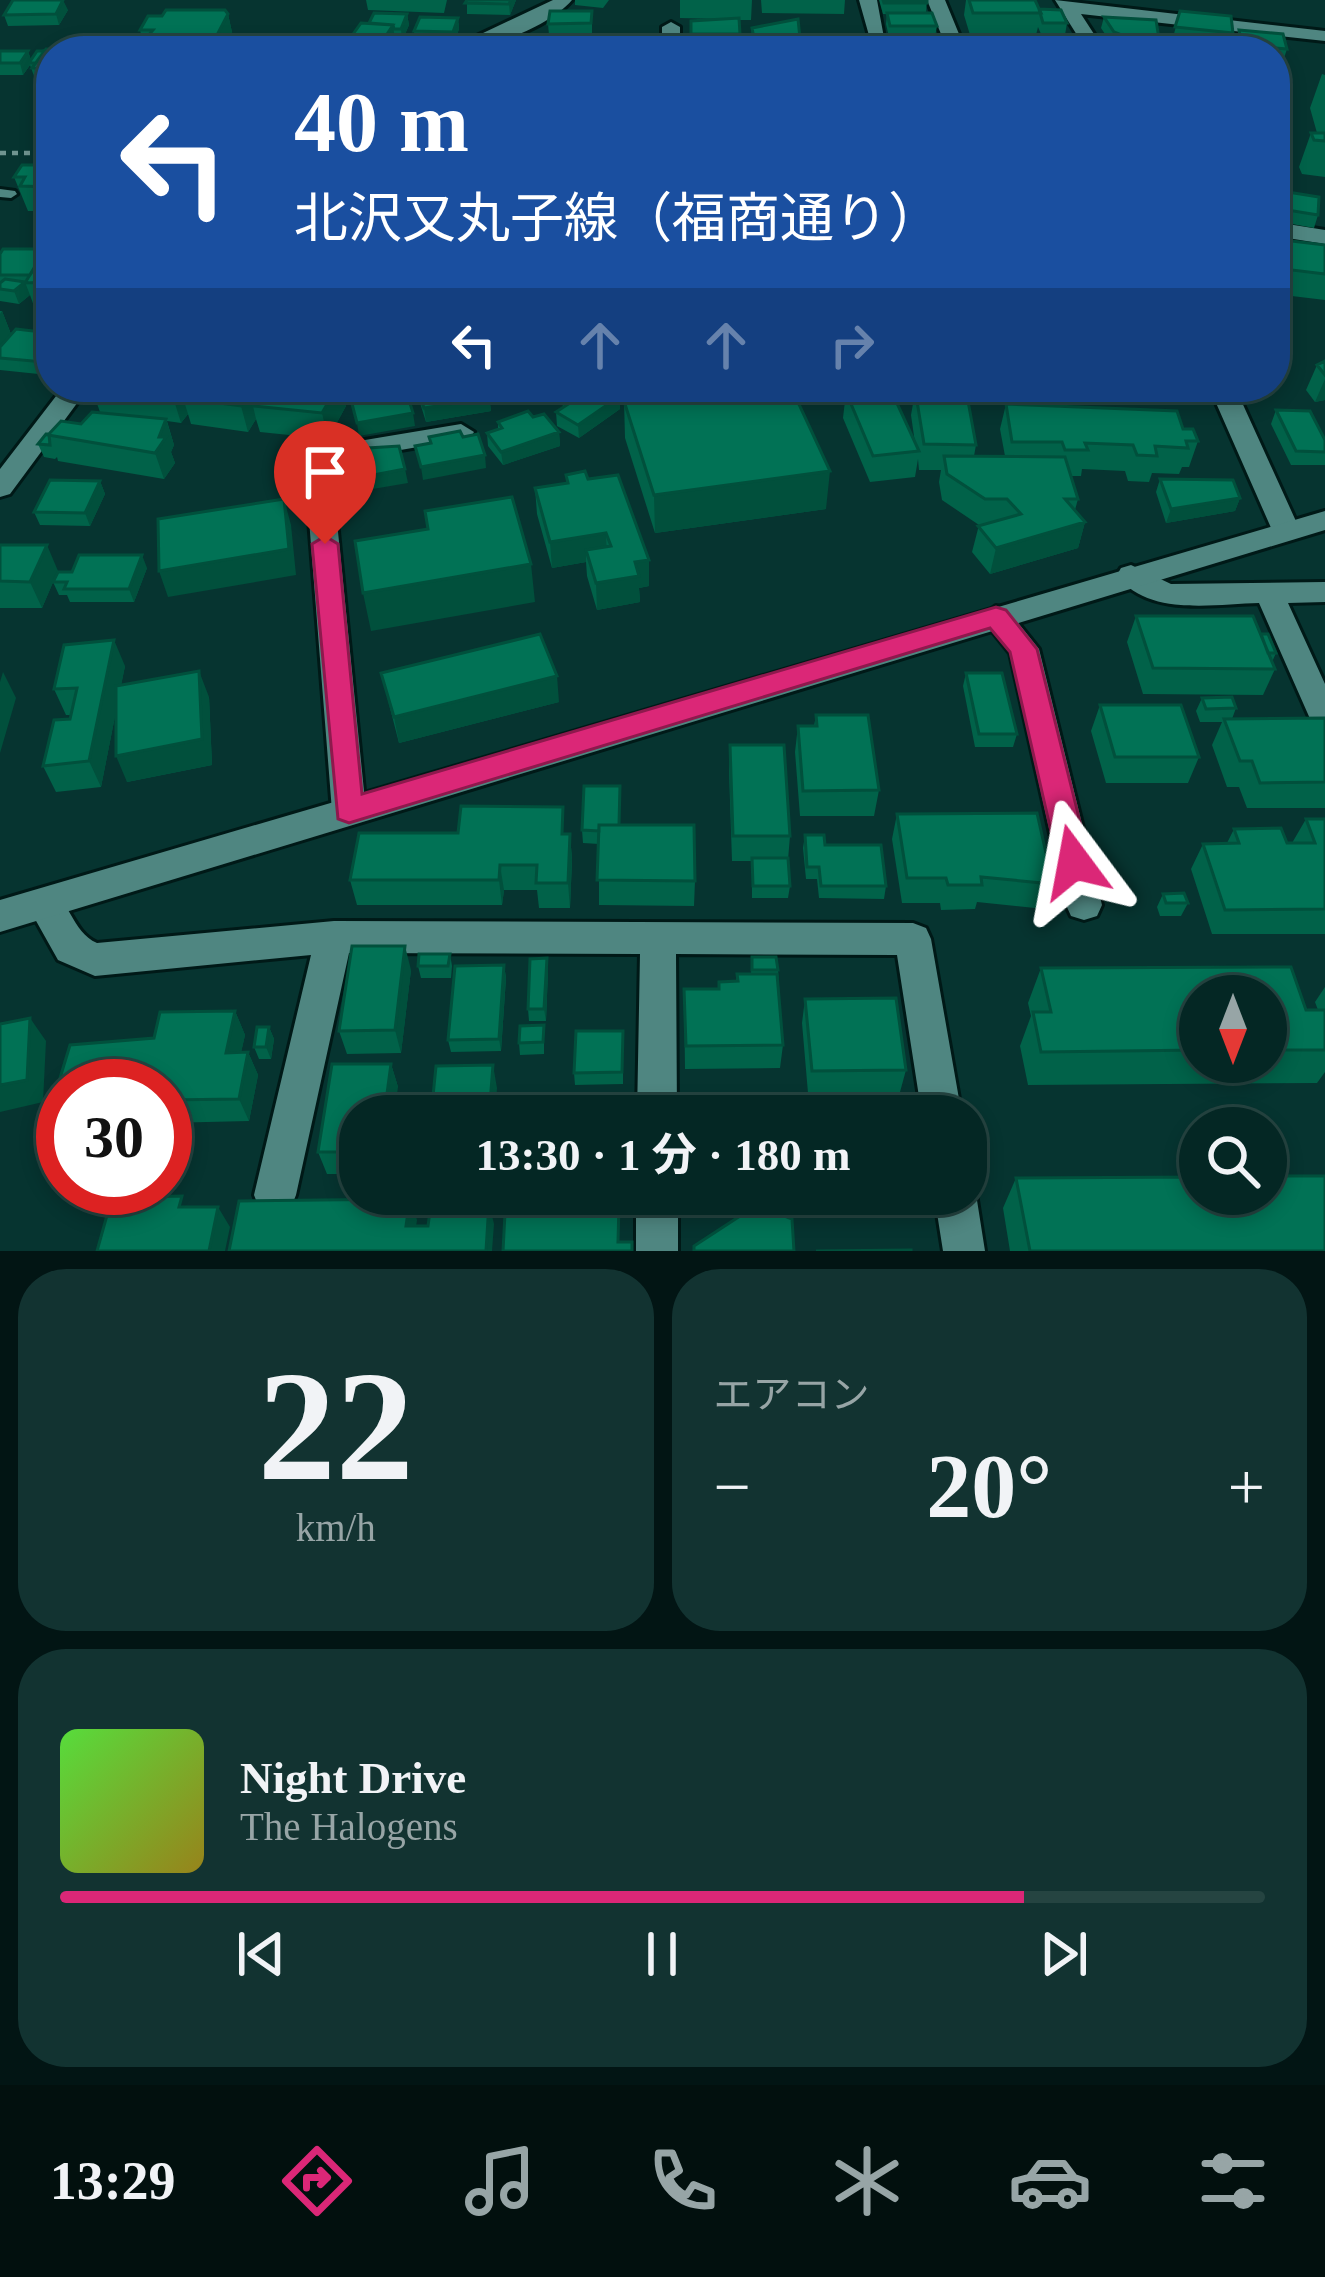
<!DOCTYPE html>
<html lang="ja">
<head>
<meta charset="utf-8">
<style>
	:root { --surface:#042724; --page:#123331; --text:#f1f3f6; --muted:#97a5a6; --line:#254441; --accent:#db2777 }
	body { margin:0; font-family:"Times New Roman","Noto Sans JP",serif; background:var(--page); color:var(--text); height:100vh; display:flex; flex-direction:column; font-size:45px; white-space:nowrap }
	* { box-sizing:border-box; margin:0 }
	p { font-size:39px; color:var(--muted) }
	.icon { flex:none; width:66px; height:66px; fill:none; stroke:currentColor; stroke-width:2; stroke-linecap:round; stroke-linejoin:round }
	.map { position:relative; height:1251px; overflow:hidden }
	.side { display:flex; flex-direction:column; gap:18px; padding:18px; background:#021514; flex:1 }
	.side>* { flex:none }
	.guide { position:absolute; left:36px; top:36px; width:1254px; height:366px; border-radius:48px; box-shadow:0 6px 18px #0003,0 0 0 3px var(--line); background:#1a4fa0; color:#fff; overflow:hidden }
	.needle { width:78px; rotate:180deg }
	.tools { position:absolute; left:1179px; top:975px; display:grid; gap:24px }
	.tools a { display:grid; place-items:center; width:108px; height:108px; border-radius:50%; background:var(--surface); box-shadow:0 6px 18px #0003,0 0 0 3px var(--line); font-size:60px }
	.speed { position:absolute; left:36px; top:1059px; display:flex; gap:24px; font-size:60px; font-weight:700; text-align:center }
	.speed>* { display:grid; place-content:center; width:156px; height:156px; border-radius:50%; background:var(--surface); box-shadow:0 6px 18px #0003,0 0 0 3px var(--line); line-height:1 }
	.speed .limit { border:18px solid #d22; background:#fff; color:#111 }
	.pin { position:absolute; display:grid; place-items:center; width:102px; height:102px; color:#fff; margin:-123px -51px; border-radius:50% 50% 50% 0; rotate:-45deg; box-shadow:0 0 12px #0007 }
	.pin .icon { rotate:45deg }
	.me { position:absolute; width:132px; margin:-66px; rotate:347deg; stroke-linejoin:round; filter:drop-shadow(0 0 9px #0008) }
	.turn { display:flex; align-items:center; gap:42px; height:252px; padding:0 60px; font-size:54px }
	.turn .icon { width:156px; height:156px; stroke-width:2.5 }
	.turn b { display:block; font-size:84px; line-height:102px }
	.lanes { display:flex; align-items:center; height:114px; padding:0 60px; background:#0003; justify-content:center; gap:60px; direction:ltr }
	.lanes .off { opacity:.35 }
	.big { font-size:90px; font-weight:700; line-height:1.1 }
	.side .card { flex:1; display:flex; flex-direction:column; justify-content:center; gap:18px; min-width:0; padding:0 42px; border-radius:48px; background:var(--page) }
	.side .dial { align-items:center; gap:0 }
	.dial b { font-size:156px; line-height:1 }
	.song { display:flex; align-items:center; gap:36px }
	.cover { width:144px; height:144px; border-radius:18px; background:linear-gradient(135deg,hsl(110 70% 55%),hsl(50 70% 35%)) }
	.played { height:12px; border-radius:6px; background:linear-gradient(90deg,var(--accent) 80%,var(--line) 80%) }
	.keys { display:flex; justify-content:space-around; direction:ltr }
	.heat { display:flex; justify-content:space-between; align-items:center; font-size:66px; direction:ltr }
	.side .tiles { flex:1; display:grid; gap:18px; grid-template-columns:1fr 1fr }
	.card:last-child { grid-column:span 2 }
	.trip { position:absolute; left:339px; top:1095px; width:648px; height:120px; border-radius:48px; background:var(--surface); box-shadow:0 6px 18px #0003,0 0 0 3px var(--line); font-weight:700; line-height:120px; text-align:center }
	.tabs { display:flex; height:192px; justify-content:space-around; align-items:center; background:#02100e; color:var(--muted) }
	.tabs .icon { width:84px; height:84px }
	.tabs .selected { color:var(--accent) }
	.tabs b { font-size:54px; color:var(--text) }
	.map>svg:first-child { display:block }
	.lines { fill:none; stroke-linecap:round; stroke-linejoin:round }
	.service-casing { stroke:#001917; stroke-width:6 }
	.minor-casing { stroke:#001917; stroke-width:6 }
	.tertiary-casing { stroke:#001917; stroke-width:6 }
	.path { stroke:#6f9490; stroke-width:4.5; stroke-dasharray:6 6; stroke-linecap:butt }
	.service { fill:#4f8681; fill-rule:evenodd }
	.minor { fill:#4f8681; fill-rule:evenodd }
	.tertiary { fill:#4f8681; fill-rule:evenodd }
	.wall { fill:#016249; fill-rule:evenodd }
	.shaded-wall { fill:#01503c }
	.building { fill:#017255; stroke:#01503c; stroke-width:3 }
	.route { fill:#db2777; stroke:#8e194d; stroke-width:3 }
</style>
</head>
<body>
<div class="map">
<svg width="1325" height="1251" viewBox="0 0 1325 1251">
	<rect width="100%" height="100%" fill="#063430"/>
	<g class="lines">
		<g class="service-casing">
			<path id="service" d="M0,189L15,191L17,194L11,198L0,197Z"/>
		</g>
		<g class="minor-casing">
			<path id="minor" d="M553,0H572C547,29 483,51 445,51Z
				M859,0H877L885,43L870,39Z
				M927,0H945L966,51H948Z
				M1055,0L1325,31V41L1081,14L1105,51H1087Z
				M671,22L680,27V51H662V27Z
				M1275,222L1325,230V244L1275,236Z
				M63,387H89L10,494L0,497V469Z
				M1209,387H1235L1300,530L1296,537L1286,539L1272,530Z
				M461,424L474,432L470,438L331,462L366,811L361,821L349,825L337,821L332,811L304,456L317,448Z
				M1131,565L1171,584L1325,582V602L1288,603L1325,684V723L1311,721L1259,603C1214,604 1147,617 1117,575L1121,568Z
				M996,606L1007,609L1039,649L1102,905L1097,916L1084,920L1071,916L1066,905L1010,653L981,617Z
				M44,888C71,897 71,932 97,943L334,921L913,923L926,928L931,939L962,1116H922L897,955L676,954L677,1116H637L640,954L349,953L296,1195L290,1210L275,1216L260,1210L254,1195L311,955L95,976L58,960L26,903L31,892Z
				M966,1178L976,1194L985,1251H943L934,1194H966Z
				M636,1194H678V1251H636Z"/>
		</g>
		<g class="tertiary-casing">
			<path id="tertiary" d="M1325,511V530L0,932V900Z"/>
		</g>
		<path class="path" d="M0,153H51"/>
		<use href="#service" class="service"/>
		<use href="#minor" class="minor"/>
		<use href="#tertiary" class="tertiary"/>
	</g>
	<path class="wall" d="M366,0H447L444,13L368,10Z
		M467,0H516L510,15L467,14Z
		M575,0H609L603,8L575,5Z
		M680,0H752L751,20H739L740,40L751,39L752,28L800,38V44L805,51H784V49L783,51H691L721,19L680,18Z
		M761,0H845L844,14L762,13Z
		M879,0H927L926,13L937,26L935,37H889L886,24L887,14H883Z
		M966,0H1035L1039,9L1067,23L1065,35L1041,34L1038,27L1036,35H970L964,15Z
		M68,10L59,25L8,26L4,15Z
		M166,10H225L228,14L235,46L233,51H51V102L43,101L30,65L23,75H0V51H28L31,60L37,51L46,49L100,50L103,45L136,50L143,42L140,30L148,16H162Z
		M592,11V35H549L548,24Z
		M1180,11L1233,33L1227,51H1166V49H1170Z
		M407,14L409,25L402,41H395L396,47L393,51H341L369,23Z
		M1104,17L1159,39L1157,50L1121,48L1111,43L1101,28Z
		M458,18L459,29L454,43L415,42L414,31Z
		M1239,30L1287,49L1283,61L1275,60V51H1237L1236,42Z
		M600,35H649V51H599Z
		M974,37L1025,50L1035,51L1038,37L1084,51H973Z
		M1322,74L1325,75V177L1302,174L1299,167L1311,133H1317L1310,108Z
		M51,157V211H28L14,177Z
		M1275,190L1318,215L1314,228L1275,221Z
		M1275,239L1325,245V300L1275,294Z
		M48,249L51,256V308L35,309L30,295L19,304L0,301V254Z
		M0,311H2L11,334L51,333L48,375L0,370Z
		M1275,353L1283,368L1278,381H1275Z
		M1325,361V400L1315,402L1306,390L1317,365Z
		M91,387H342L346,406L328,439L260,432L256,419L248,432L191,424L188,414L181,423L167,421L174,445L171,452L175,463L164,479L58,461L57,457L55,459L44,457L38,444L49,434L81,424L100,412Z
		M415,387H487L491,411L426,422Z
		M559,387H627L626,390H610L620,409L579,438L557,426L556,412L563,408L562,399L575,390H560Z
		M659,387H807L806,399H796L826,509L655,533L625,438L624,401L659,396Z
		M816,387H930L929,389L976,445L974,456H1005L1000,429L1006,404L1183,429L1198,441L1189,467H1182L1179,474L1152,473L1149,482L1128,481L1125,471L1082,469L1081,476H1071L1078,499L1075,510L1085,522L1078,548L990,574L972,552L979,525L942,500L939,482L941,470H919L918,459L915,477L870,482L843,418L846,392L867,390ZM892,391L915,392L911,415L915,443Z
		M1276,410L1325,440V465H1291L1271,424Z
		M533,417L559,432L560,446L503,465L488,446L487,433L498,429V422Z
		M566,475L588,479L649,586L639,588L640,602L597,610L587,576L586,562L552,568L537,514L535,488L567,483Z
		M1160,479L1240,498L1235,511L1166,523L1156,492Z
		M100,481L105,494L90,526L40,525L34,512Z
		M0,545L58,572L147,568L134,602H70L67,595H59L53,582L42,608H0Z
		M1136,616L1261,634L1276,653L1272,662L1275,669L1263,695L1143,694L1127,642Z
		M125,666L121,685L209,697L212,765L127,782L116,711L101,787L56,792L43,766L71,715H66L54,689Z
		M381,673L559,702L399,743Z
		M966,673L1017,734L1013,747H975L963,686Z
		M1202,698L1236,708L1232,719L1325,718V808H1247L1239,787H1227L1212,745L1222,722H1200L1196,711Z
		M1100,705L1199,757L1188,783H1106L1091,731Z
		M816,715L879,790L874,816H800L795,752L798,726H814Z
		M730,745L790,836L788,860L790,886L788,898H752V861H732L729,771Z
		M897,814L1053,884L1044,909L977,902L975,909L941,910L940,903H902L892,839Z
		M1306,819H1325V934H1212L1191,869L1203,844L1227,843L1234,829L1292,843Z
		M620,825L695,881L694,906L599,905V844L583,843L582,830Z
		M565,834H570L572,860L570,908H539L537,890H504L502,905H357L350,880Z
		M805,835L825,845L886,886L884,899L819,898L817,879H806L803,848Z
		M1163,894L1188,903L1181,916H1160L1157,907Z
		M450,954L452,966L451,978H421L418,966Z
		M752,957L778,970L783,1045L780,1068L685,1069L684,989H718L736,981L737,974H751Z
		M504,965L506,978L501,1051L451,1052L448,1040Z
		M1291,967L1306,1010H1318L1315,1002L1325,987V1072L1317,1083L1028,1085L1020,1046L1031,1016L1028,1003L1041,968ZM1200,996H1266V1062H1200Z
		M411,970L401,1053L347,1054L339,1031Z
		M548,971L546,1021H529L528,1009Z
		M805,999L906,1070L900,1092L808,1093L802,1023Z
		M235,1011L245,1035L241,1052H248L258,1075L249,1121L165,1123V1086H63V1129L50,1111L70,1045L154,1038L160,1012Z
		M544,1025V1054L520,1055L519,1043Z
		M269,1027L274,1039L271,1059H259L254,1047Z
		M623,1031V1084L575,1085L574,1073Z
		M391,1064L398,1087L360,1116V1174H327L318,1152Z
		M1016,1178L1325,1251H1010L1003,1208Z
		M811,1194H884L882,1202L811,1203Z"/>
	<path class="shaded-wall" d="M63,0L68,10L59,25L56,14Z
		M511,0H516L510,15L509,4Z
		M228,14L235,46L233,51H175L181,41Z
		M407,14L409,25L402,41L401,29Z
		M458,18L459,29L454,43L453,32Z
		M393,25L396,47L393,51H376Z
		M28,51L32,63H29L30,65L23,75L20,63Z
		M48,249L51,258L50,267L32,275Z
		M25,282L30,295L19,304L14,291Z
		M2,311L12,337L0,351V314Z
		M51,352V371L48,375L43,362Z
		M1325,379V400L1315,402Z
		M181,387H206L183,398L188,414L181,423L173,397Z
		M254,387H265L253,406L256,419L248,432L241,406Z
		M337,387H342L346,406L328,439L322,413Z
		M620,396V409L579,438L578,425Z
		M490,398L491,411L426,422L424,408Z
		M413,413L415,426L359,436L357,423Z
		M166,419L174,445L171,452L175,463L164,479L155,453Z
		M559,432L560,446L503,465L501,452Z
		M485,455L486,468L423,480L421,467Z
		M405,469L408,483L349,493L347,480Z
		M830,471L826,509L655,533L654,495Z
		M100,481L105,494L90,526L85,513Z
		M1240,498L1235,511L1166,523L1171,509Z
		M284,499L291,525L296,575L168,597L159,571Z
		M1085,522L1078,548L990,574L996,548Z
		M606,533L607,559L586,550V562L552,568L550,542Z
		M47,545L58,571L42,608L30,582Z
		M142,555L147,568L134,602L129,589Z
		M649,560V586L639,588L640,602L597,610L596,583L635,562Z
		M531,564L535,602L371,631L363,593Z
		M114,640L125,666L101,787L89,761Z
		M199,671L209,697L212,765L127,782L116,756Z
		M3,672L16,698L0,753V682Z
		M557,676L559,702L399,743L394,717Z
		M570,834L572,860L570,908L568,883Z
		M500,865L504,890L502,905L499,880Z
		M405,946L411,970L401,1053L395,1030Z
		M547,958L548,971L546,1021L544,1009Z
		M504,965L506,978L501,1051L499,1039Z
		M235,1011L245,1035L236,1076L226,1053Z
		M30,1018L46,1041L43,1102L0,1112V1085Z
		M269,1027L274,1039L271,1059L266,1047Z
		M248,1052L258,1075L249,1121L239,1099Z
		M391,1064L398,1087L394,1116H384Z
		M493,1065L497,1088L495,1116H489Z
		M410,1199L417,1220L413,1246L406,1226Z
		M489,1203L494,1224L492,1251H486Z
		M218,1207L230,1227L225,1251H209Z"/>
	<path class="building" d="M13,0H63L56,14L4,15Z
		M467,0H511L509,4L465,3Z
		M883,0H927V3H884Z
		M969,0H1035L1041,13H973Z
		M1039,9L1061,10L1067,23H1043Z
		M166,10H225L228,14L216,37L181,41L175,51H51V69L32,68L46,49L100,50L103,45L136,50L153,30H140L148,16H162Z
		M550,11H592L591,23L548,24Z
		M1180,11L1231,16L1233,33L1175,27Z
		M374,13L407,14L401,29H394L393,25L369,23Z
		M887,13H932L937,26H890Z
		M420,17L458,18L453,32L414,31Z
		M1104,17L1156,20L1159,39L1124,36L1114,32Z
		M739,18L740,34H691V21Z
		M798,19L800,38H754L752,28Z
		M361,23L393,25L376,51H341Z
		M1239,30L1283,34L1287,49L1242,45Z
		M600,35H649V47H599Z
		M811,35H866L868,47H826V50H814Z
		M691,36H713V40L782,38L784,48H777V51H691Z
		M974,37H1020L1025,49H979Z
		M1038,37H1075L1081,49H1037Z
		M897,38H940L944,51H900Z
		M784,44H804L805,51H785Z
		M826,47H890L891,51H827Z
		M0,51H28L20,63H0Z
		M37,51H45L36,63H29Z
		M1311,133H1325V141L1314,140Z
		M39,157H51V187L20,186L25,177H14L22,165H34Z
		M1275,190L1319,197L1318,215L1275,208Z
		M1275,239L1325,245V274L1275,268Z
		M3,249H48L30,275H0V254Z
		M37,263H51V282L25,283Z
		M5,279L25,282L14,291L0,289V283Z
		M16,329L51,333V352L43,362L0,358V347Z
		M1275,353L1283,368H1275Z
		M1325,361V375L1317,365Z
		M91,387H181L173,397Z
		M191,387H254L241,406L183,398Z
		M265,387H337L322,413L253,406Z
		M397,387L406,390L413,413L357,423L351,400Z
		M417,387H487L490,398L424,408Z
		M580,387H603L620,396L578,425L556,412L570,403L562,399Z
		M730,387H791L830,471L654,495L624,401Z
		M890,388L919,451L873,456L846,392Z
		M915,389L966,390L976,445L924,444Z
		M1006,404L1177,411L1183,429H1193L1198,441H1186L1188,448L1155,446L1157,456L1137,455L1133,445L1085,443L1088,450H1065L1062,442H1012Z
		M1276,410L1310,411L1325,440V452L1296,451Z
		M528,411L533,417L544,414L559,432L501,452L487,433L502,428L498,422Z
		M92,412L166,419L159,437H166L155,453L48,435L61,421L81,424Z
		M460,431L463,437L478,434L485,455L421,467L415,446L431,443L429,437Z
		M46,434H49L50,445L38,444Z
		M399,446L405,469L347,480L341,456L353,455L352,449Z
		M944,456L1065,457L1078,499H1065L1085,522L996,548L978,526L1021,514L1007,499H985L947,474Z
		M585,471L588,479L618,475L649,560L635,562L639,576L596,583L586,550L611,546L606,533L550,542L535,488L568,483L566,475Z
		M1160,479L1233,480L1240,498L1171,509Z
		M50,480L100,481L85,513L34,512Z
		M512,497L531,564L363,593L355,541L428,529L425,511Z
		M284,499L289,549L159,571L158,519Z
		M0,545H47L30,582L0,581Z
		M79,555H142L129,589H64L67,582H53L58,572H72Z
		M1136,616H1253L1275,669L1153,668Z
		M540,634L557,676L394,717L381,673Z
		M1261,634H1268L1276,653H1268Z
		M114,640L89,761L43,766L54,720L70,719L77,688L54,689L64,645Z
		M199,671L202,739L116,756V686Z
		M966,673H1002L1017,734H979Z
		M1232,697L1236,708L1206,709L1202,698Z
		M1100,705H1181L1199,757H1115Z
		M816,715H868L879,790L803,791L798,726H817Z
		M1325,718V782L1260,783L1252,761H1240L1224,719Z
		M730,745H784L790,836H733Z
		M584,786H620L619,825H599V831L582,830Z
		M461,806L563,807L562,834H570L568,883H536L537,865H500L499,880H350L359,833H458Z
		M1037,813L1053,884L981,877L982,885H948L946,878H907L897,814Z
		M1306,819H1325V909L1225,910L1203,844L1239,843L1234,829L1281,828L1287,843H1315Z
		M599,825H694L695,881L597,880Z
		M805,835H824L825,845H881L886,886H821L819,867H807Z
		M752,858H788L790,886H753Z
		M1184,893L1188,903H1166L1163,894Z
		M352,946H405L395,1030L339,1031Z
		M419,954H450L448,966H418Z
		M752,957H776L778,970H752Z
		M547,958L544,1009H528L530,959Z
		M504,965L499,1039L448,1040L455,966Z
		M1291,967L1306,1010H1325V1050H1266V996H1200V1050L1041,1052L1033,1012H1051L1041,968Z
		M737,974H777L783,1045L686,1046L684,989H719V982L738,981Z
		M896,998L906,1070L812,1071L805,999Z
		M235,1011L226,1053L248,1052L239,1099L165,1100V1086H63V1111H50L70,1045L154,1038L160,1012Z
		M30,1018L27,1080L0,1085V1024Z
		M544,1025L543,1042L519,1043L520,1026Z
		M257,1027H269L266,1047H254Z
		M576,1031H623L622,1072L574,1073Z
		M332,1064H391L384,1116H360V1152H318Z
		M493,1065L489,1116H431L436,1066Z
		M782,1102L783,1116H693V1103Z
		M879,1111L880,1116H810L809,1112Z
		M1266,1176H1325V1251H1030L1016,1178L1200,1177V1194H1266Z
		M506,1194H576V1205L619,1204L618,1242H632V1251H503Z
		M182,1196L179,1207H218L209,1251H97L109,1208H137L138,1197Z
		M410,1199L406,1226H428L431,1204L489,1203L486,1251H229L239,1201Z
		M757,1205L792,1219L794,1251H694V1246Z
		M911,1250V1251H816Z"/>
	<path class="route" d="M325,536L338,544L362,794L996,607L1006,610L1037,649L1090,862L1085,871H1063L1058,862L1010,652L990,628L349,823L338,819L312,544Z"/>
</svg>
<div class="tools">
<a><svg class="needle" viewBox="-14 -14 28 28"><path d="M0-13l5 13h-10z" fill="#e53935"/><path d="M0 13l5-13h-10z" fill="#97a5a6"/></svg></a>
<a><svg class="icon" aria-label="search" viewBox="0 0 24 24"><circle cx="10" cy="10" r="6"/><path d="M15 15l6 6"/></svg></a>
</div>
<div class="speed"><div class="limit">30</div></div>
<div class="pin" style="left:325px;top:544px;background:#d93025"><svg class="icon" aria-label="arrive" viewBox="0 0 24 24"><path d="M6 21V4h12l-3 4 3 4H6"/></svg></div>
<svg class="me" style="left:1074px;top:862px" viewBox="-20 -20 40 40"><path d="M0-17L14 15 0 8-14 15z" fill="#db2777" stroke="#fff" stroke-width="4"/></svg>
<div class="trip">13:30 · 1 分 · 180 m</div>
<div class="guide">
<div class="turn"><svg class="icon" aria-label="left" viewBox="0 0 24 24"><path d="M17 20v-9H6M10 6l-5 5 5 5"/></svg><div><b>40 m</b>北沢又丸子線（福商通り）</div></div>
<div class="lanes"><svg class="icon" aria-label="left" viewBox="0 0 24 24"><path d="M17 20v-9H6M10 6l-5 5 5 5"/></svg><svg class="icon off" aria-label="ahead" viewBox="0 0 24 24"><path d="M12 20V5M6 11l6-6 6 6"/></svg><svg class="icon off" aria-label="ahead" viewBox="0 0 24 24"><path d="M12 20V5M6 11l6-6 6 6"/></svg><svg class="icon off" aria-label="right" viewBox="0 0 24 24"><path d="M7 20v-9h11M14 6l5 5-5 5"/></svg></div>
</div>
</div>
<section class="side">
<div class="tiles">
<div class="card dial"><b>22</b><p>km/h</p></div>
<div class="card"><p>エアコン</p>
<div class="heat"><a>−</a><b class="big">20°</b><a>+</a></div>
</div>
<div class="card">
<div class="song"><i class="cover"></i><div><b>Night Drive</b><p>The Halogens</p></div></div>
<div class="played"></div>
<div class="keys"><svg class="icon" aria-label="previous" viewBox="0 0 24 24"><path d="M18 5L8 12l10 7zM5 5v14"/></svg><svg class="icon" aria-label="pause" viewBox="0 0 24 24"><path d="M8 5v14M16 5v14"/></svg><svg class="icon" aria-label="next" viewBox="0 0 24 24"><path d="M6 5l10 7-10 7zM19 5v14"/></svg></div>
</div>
</div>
</section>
<nav class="tabs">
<b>13:29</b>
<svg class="icon selected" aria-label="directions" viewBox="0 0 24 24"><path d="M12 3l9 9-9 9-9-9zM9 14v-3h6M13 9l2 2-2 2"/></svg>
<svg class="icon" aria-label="music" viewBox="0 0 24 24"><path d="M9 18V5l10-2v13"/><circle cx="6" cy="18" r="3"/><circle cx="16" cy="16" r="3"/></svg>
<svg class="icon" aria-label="phone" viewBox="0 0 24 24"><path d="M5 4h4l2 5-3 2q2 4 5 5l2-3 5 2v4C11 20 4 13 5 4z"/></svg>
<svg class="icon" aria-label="climate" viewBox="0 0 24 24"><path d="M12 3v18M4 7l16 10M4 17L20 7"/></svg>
<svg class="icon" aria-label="car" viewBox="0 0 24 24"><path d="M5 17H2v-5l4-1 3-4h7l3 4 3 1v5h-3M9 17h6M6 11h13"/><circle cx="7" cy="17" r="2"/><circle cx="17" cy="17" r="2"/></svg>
<svg class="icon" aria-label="filters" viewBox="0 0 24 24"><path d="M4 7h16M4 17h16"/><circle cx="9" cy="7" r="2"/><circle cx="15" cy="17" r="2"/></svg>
</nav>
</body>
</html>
